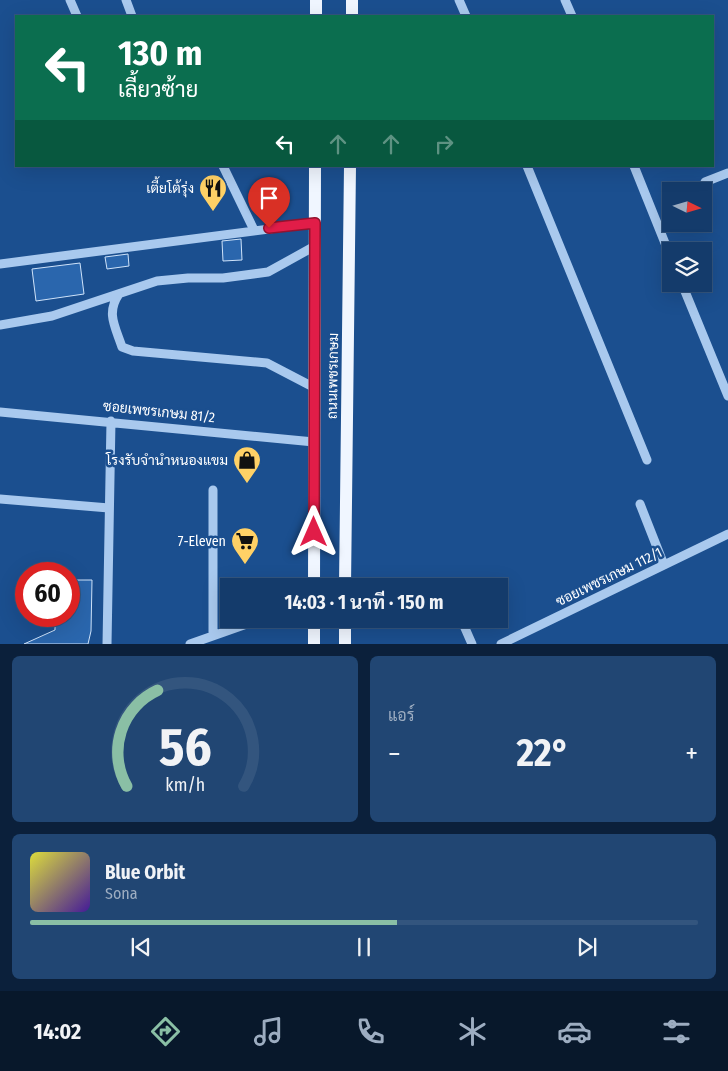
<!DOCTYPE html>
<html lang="th">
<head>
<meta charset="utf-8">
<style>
	:root { --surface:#143b6b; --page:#214673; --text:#f1f3f6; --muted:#9dadc1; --line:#33557e; --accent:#8abfa5 }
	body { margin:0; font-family:"Fira Sans Condensed",Sarabun,sans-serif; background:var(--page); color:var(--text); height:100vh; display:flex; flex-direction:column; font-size:19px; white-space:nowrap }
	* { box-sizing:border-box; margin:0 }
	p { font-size:16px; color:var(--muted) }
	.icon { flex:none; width:28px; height:28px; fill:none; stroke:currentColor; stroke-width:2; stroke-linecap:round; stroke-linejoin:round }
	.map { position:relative; height:644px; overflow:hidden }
	.details { display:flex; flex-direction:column; gap:12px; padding:12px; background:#0b203b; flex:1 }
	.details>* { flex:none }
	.top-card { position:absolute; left:15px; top:15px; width:699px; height:152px; border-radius:0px; box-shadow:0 5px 20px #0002,0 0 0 1px var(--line); background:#0b6e4f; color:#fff; overflow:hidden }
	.needle { width:32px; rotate:95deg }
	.controls { position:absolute; left:662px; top:182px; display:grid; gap:10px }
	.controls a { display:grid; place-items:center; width:50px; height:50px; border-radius:0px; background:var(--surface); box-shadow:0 5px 20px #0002,0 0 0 1px var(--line); font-size:25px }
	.speed { position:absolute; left:15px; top:562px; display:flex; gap:10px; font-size:25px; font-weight:700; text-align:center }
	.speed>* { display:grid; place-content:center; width:65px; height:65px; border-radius:50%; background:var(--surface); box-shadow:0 5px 20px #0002,0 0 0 1px var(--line); line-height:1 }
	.speed .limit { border:8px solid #d22; background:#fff; color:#111 }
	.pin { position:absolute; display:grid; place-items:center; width:42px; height:42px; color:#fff; margin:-51px -21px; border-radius:50% 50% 50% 0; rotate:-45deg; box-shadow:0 0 5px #0007 }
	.pin .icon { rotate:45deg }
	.me { position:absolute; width:55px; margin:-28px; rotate:0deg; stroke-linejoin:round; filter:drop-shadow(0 0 4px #0008) }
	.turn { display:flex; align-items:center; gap:18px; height:105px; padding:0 20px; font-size:22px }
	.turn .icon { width:65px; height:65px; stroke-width:2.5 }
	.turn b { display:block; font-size:35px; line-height:42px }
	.lanes { display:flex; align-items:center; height:48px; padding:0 20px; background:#0003; justify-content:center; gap:25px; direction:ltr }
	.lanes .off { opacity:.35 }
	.big { font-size:38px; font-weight:700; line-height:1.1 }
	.details .widget { flex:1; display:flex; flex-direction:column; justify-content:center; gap:8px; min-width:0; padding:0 18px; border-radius:8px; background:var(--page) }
	.details .dial { align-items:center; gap:0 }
	.dial svg { height:130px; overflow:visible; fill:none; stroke:var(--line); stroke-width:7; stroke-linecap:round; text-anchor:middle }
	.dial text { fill:var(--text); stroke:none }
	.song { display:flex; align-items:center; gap:15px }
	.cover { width:60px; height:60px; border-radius:8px; background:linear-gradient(135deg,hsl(60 70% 55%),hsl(260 70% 35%)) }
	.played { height:5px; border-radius:2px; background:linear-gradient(90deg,var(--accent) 55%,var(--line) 55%) }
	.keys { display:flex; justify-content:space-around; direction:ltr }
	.heat { display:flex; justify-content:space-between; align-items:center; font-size:28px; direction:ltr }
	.details .tiles { flex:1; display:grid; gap:12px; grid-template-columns:1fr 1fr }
	.widget:last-child { grid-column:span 2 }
	.trip { position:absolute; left:220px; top:578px; width:288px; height:50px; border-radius:0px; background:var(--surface); box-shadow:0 5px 20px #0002,0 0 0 1px var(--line); font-weight:700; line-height:50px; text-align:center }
	.dock { display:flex; height:80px; justify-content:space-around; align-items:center; background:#08182b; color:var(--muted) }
	.dock .icon { width:35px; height:35px }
	.dock .selected { color:var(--accent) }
	.dock b { font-size:22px; color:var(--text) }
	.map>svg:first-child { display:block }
	.building { fill:#2a66ad; stroke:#cfe3fa }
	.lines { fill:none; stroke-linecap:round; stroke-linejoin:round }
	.minor { stroke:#a9c9ee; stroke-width:9 }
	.major { stroke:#f0f6ff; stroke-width:12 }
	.route-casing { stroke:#92132f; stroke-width:12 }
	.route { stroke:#e11d48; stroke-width:9 }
	.labels { text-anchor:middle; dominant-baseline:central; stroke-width:5; stroke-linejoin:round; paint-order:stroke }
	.poi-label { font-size:14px; fill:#fff; stroke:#1b4f8f; text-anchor:end }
	.street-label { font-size:14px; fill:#fff; stroke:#1b4f8f }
</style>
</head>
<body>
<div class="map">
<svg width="728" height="644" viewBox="0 0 728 644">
	<rect width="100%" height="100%" fill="#1b4f8f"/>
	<path class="building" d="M241,239L242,260L223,261L222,241Z
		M128,254L129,266L107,269L105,257Z
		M80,263L84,294L36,301L32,269Z
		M69,580H92L91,631L88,644H24L55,630V616H69Z"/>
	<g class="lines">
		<path class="minor" d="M70,0L77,16
			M126,0L132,16
			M459,0L466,16
			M565,0L572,16
			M223,166L254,230
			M527,166L647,460
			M634,166L671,258
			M705,182L728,173
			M0,264L315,223
			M682,284L728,396
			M119,294C106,313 115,326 122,347L133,351L267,363L315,388
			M0,325L52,316L157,281L188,278H223L268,272L315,246
			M0,412L314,442
			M213,490V635
			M0,499L109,508
			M640,504L664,565
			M461,619L472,644
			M107,644L111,421
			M190,644L261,619
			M501,644L728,534"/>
		<path class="major" d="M316,16V0
			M352,16V0
			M314,586L315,166
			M345,586L350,166
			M314,644V619
			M345,644V619"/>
	</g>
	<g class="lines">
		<g class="route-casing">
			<path id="route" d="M269,228L315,223L314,532"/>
		</g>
		<use href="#route" class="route"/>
	</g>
	<defs>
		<g id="restaurant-pin" transform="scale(1.4375)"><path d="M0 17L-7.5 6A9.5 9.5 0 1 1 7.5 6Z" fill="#ffd166" stroke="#1b4f8f"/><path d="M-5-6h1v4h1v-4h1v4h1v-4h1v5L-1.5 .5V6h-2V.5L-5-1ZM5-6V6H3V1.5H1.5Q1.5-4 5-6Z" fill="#111"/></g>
		<g id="shop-pin" transform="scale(1.4375)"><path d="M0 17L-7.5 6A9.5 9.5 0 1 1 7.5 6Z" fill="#ffd166" stroke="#1b4f8f"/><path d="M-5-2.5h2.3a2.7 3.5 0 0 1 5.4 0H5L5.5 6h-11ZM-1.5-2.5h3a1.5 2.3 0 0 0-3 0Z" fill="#111"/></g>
		<g id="supermarket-pin" transform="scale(1.4375)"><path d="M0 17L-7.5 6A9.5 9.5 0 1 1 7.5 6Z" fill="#ffd166" stroke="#1b4f8f"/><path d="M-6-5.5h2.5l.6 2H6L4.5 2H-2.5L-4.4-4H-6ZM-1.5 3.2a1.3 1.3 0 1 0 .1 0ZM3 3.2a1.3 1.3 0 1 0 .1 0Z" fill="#111"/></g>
	</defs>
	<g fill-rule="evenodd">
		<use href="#restaurant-pin" x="213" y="188"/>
		<use href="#shop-pin" x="247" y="460"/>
		<use href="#supermarket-pin" x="245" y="541"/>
	</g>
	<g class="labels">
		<g class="poi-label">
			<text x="194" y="188">เตี้ยโต้รุ่ง</text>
			<text x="228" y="460">โรงรับจำนำหนองแขม</text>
			<text x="226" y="541">7-Eleven</text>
		</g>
		<g class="street-label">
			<text transform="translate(333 376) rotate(-89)">ถนนเพชรเกษม</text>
			<text transform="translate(159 412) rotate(6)">ซอยเพชรเกษม 81/2</text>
			<text transform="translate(609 577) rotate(-26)">ซอยเพชรเกษม 112/1</text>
		</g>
	</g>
</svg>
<div class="controls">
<a><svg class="needle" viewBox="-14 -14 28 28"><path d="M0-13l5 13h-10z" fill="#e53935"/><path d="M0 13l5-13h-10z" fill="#9dadc1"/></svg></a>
<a><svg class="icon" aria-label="layers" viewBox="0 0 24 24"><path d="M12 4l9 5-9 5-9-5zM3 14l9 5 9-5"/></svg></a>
</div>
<div class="speed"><div class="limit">60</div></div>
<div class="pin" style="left:269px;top:228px;background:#d93025"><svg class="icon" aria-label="arrive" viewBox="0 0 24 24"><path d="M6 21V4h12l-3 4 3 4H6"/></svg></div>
<svg class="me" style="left:314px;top:532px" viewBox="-20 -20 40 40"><path d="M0-17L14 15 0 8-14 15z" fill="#e11d48" stroke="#fff" stroke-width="4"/></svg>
<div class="trip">14:03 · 1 นาที · 150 m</div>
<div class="top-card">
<div class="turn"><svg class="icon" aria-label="left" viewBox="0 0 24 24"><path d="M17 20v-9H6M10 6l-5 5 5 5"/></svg><div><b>130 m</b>เลี้ยวซ้าย</div></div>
<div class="lanes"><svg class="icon" aria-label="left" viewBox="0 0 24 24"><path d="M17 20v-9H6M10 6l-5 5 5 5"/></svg><svg class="icon off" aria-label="ahead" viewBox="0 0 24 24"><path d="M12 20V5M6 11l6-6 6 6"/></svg><svg class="icon off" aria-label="ahead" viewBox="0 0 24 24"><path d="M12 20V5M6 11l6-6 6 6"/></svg><svg class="icon off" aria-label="right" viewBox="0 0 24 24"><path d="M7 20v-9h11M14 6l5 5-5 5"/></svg></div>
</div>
</div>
<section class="details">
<div class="tiles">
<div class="widget dial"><svg viewBox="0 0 100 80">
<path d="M14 69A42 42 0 1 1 86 69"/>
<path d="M14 69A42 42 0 0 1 33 10" stroke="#8abfa5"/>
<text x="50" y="56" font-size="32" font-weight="700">56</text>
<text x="50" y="72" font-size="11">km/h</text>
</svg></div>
<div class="widget"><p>แอร์</p>
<div class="heat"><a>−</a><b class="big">22°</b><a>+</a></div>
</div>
<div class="widget">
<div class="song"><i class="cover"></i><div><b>Blue Orbit</b><p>Sona</p></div></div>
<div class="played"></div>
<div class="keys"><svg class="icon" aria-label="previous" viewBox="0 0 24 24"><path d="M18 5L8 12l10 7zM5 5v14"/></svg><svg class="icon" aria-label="pause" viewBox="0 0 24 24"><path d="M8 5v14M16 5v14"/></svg><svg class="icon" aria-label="next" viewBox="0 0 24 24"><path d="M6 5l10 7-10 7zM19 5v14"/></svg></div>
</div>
</div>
</section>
<nav class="dock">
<b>14:02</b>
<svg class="icon selected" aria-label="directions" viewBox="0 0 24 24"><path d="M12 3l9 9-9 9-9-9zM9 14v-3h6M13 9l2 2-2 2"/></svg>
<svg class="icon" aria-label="music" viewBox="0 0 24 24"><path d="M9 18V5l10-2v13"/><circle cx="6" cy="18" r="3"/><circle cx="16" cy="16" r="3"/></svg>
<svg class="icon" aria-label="phone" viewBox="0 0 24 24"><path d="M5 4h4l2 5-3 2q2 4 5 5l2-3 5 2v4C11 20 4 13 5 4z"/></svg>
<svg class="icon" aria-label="climate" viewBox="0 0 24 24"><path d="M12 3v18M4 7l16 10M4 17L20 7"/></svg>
<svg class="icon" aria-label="car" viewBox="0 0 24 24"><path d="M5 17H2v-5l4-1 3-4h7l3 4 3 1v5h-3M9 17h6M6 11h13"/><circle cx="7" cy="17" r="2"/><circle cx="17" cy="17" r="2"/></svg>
<svg class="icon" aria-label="filters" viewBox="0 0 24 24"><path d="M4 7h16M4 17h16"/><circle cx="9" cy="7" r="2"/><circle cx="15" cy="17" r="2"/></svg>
</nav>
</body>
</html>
